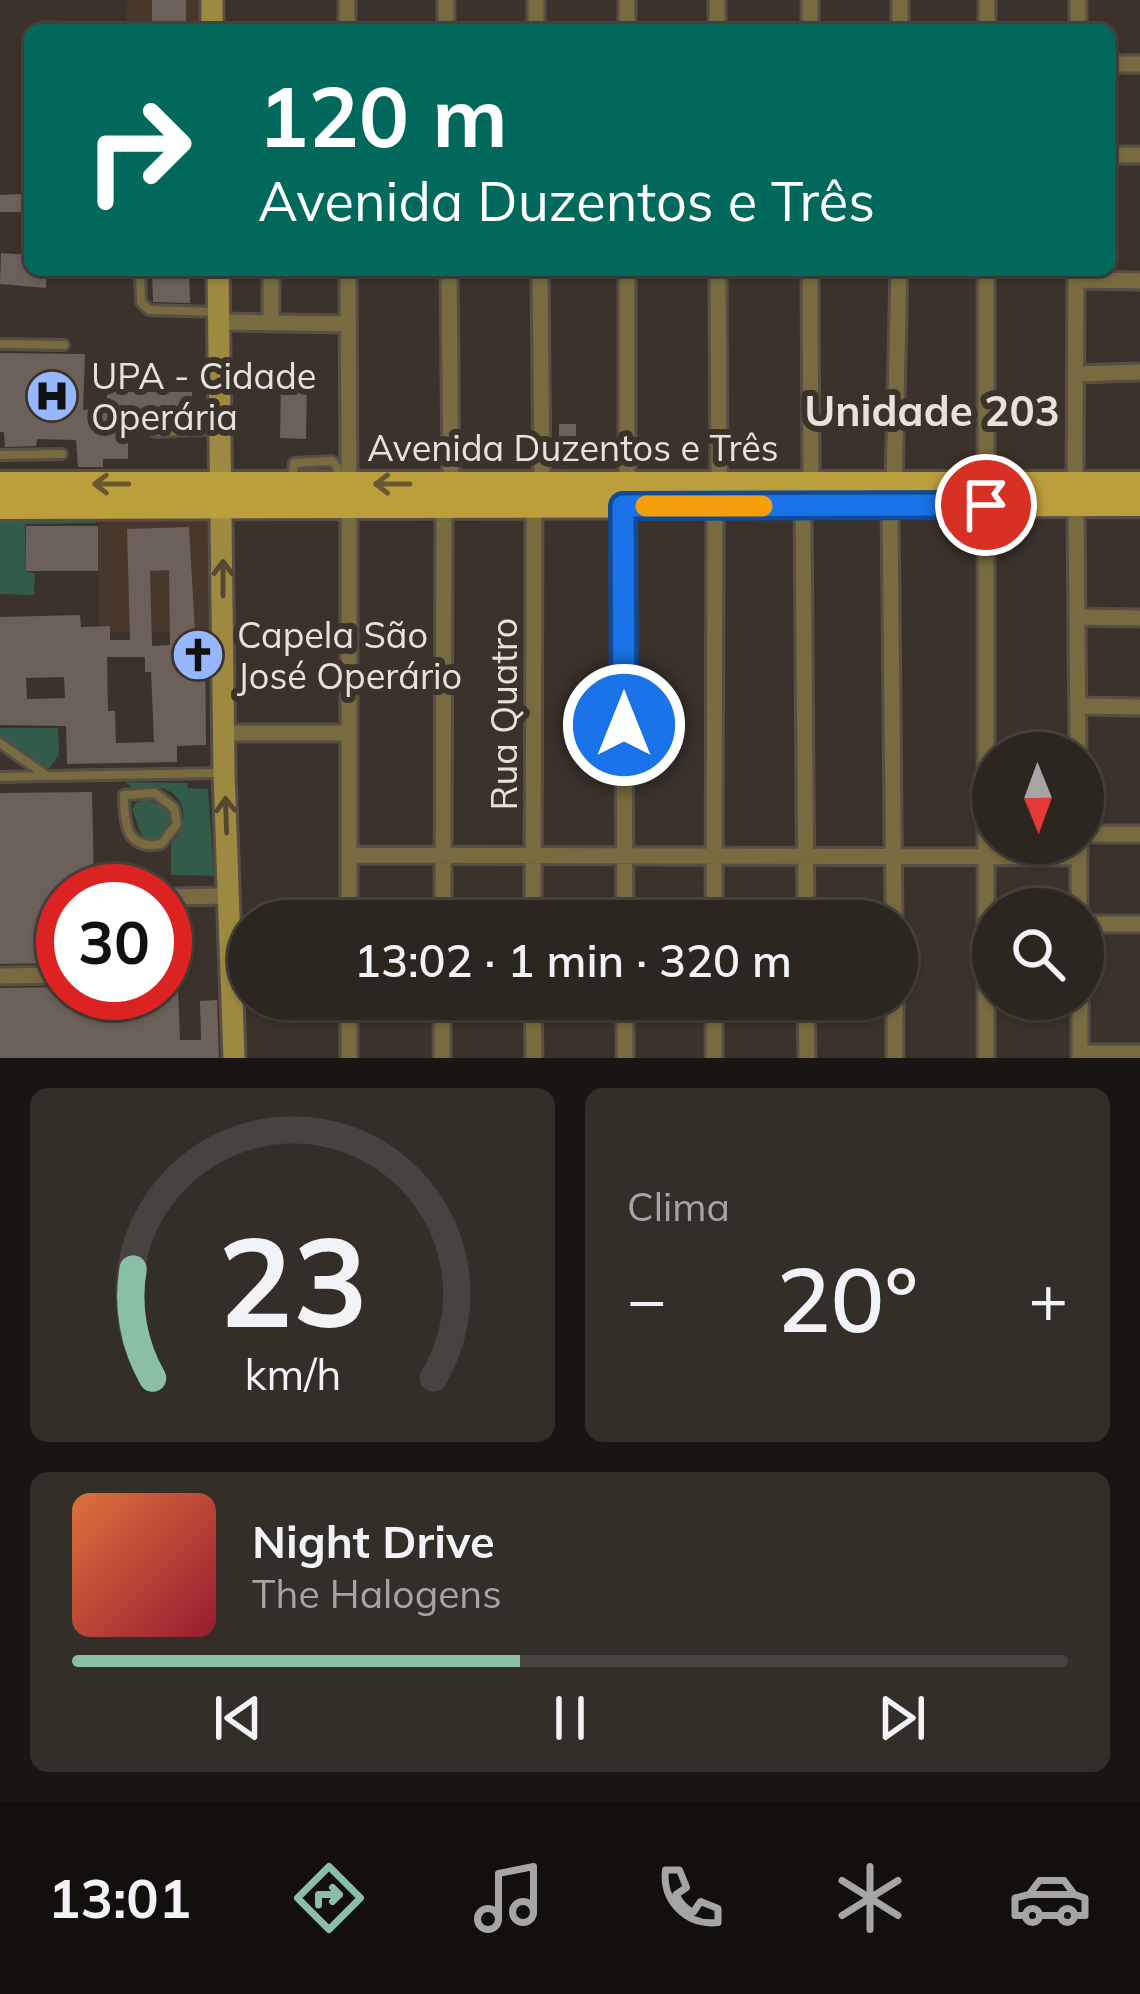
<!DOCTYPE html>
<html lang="pt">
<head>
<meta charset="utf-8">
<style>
	:root { --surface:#2c2620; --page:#342e29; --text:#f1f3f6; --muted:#a6a5a5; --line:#48433e; --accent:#8abfa5 }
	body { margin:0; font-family:Mulish,sans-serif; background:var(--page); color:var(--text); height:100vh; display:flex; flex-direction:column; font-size:45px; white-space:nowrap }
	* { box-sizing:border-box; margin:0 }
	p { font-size:39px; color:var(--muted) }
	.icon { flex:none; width:66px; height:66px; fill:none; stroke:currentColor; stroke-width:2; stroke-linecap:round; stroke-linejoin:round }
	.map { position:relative; height:1058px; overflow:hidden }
	.sheet { display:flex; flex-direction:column; gap:30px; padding:30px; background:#181512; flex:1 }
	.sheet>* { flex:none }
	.banner { position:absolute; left:24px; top:24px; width:1092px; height:252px; border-radius:18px; box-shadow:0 3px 9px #0004,0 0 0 3px var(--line); background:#00695c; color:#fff; overflow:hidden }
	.needle { width:78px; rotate:179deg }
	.buttons { position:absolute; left:972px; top:732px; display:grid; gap:24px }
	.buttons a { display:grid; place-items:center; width:132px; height:132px; border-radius:50%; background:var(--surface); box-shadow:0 3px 9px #0004,0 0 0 3px var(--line); font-size:60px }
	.speed { position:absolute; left:36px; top:864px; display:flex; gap:24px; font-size:60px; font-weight:700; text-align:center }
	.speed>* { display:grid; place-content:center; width:156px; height:156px; border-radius:50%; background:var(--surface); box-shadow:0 3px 9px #0004,0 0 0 3px var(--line); line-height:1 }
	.speed .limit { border:18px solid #d22; background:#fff; color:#111 }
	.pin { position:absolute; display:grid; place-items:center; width:102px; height:102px; color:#fff; margin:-51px; border:6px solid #fff; border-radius:50%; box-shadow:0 3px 12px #0007 }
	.me { position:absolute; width:132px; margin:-66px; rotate:0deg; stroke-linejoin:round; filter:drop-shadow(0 0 9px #0008) }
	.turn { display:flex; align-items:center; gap:42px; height:252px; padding:0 36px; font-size:54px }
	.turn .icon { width:156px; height:156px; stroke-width:2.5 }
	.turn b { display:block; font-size:84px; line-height:102px }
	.big { font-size:90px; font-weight:600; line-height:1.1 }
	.sheet .widget { flex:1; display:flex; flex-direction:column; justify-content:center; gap:18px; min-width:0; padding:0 42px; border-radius:18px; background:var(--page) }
	.sheet .dial { align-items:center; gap:0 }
	.dial svg { height:312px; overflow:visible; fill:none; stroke:var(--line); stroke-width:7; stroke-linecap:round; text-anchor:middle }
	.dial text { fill:var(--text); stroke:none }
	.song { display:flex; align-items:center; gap:36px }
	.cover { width:144px; height:144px; border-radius:18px; background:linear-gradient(135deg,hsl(20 70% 55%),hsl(350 70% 35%)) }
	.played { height:12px; border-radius:6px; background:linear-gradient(90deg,var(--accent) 45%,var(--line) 45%) }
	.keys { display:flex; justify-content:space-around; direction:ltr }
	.heat { display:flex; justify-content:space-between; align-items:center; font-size:66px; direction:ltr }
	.sheet .tiles { flex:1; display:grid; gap:30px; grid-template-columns:1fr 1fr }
	.widget:last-child { grid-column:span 2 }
	.trip { position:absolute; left:228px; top:900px; width:690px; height:120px; border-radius:60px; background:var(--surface); box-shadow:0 3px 9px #0004,0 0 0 3px var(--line); font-weight:600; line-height:120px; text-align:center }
	.dock { display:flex; height:192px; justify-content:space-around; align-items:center; background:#120f0d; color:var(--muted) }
	.dock .icon { width:84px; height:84px }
	.dock .current { color:var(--accent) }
	.dock b { font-size:54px; color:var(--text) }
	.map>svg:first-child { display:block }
	.education { fill:#48382c }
	.green { fill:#325b49 }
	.building { fill:#6c615a; fill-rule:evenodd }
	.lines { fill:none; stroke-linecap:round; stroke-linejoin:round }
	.lane-casing { stroke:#574e47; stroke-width:14 }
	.street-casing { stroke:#574e47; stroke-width:21 }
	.secondary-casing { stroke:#574e47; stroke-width:27 }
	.primary-casing { stroke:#574e47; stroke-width:30 }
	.lane { stroke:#786b3f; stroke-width:8 }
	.street { stroke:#786b3f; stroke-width:15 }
	.secondary { stroke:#9e8940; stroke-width:21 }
	.primary { stroke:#bc9f3d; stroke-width:24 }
	.oneway { stroke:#685831 }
	.oneway2 { stroke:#544830 }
	.route-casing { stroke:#114b97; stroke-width:30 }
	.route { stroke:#1a73e8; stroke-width:21 }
	.slow { stroke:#f59e0b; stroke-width:21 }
	.labels { text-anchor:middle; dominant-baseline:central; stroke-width:12; stroke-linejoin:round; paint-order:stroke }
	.poi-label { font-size:36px; fill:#e8e2dd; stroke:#3b322b; text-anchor:start }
	.street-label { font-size:36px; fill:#e8e2dd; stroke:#3b322b }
	.quarter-label { font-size:42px; font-weight:bold; fill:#e8e2dd; stroke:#3b322b }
</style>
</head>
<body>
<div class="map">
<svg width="1140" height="1058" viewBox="0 0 1140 1058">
	<rect width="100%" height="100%" fill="#3b322b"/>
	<path class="education" d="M127,0H200V30H43V19L125,23Z
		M98,516L210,517L209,631L99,633Z"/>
	<path class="green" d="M96,517V523L25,524L26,572L35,573L34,595L0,594V518Z
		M0,728H58L59,755L48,770L0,739Z
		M126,782L187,783L188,788L208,789L214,876L171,875V843C189,827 189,795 161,788C152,786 140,788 131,788Z
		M147,799L171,810C170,831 165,840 143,840L132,809L137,802Z"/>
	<path class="building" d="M152,0H186V28H152Z
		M22,194L23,212H0V195Z
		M1,253L30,255V270H47L46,288L0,284Z
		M152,270H189L190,303L153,302Z
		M0,353L85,354L83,410L107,408V392H192V412H128V459H103V467H78L76,440L37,439L36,446L5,447L4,432H0Z
		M281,379H307L306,439L280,438Z
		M559,424H576V467H559Z
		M26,526H98V571H26Z
		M189,527L195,633H205L206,745L177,746V762L67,764L66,726L0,725V617L80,615L81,627L110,626V640H130L127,529ZM169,570L170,645L152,646L150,571ZM107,657H145V672H151L154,742L116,743L115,711H108ZM64,677L65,698L27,699L26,678Z
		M92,792L94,882L63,883V963L0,964V793Z
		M175,912L180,1040H201L200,1001L217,1000L219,1058H0V988L63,987V993H165V913Z"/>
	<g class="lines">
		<g class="lane-casing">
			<path id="lane" d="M140,270L141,302L149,310L217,312
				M0,344L64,345
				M155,432L220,429
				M0,455L62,454
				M292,482L294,463L332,461L337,467L338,482
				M0,743L47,776L0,777
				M47,776L220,773
				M155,793L174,808L177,824L161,844C126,851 124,823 124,795Z"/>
		</g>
		<g class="street-casing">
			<path id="street" d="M347,0V30
				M446,0V30
				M536,0V30
				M717,0V30
				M810,0V30
				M900,0V30
				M627,30V0
				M987,30V0
				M1078,30V0
				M1110,64H1140
				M1110,155H1140
				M348,270L349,484
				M449,270L451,483
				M540,270L542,484
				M627,270V483
				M718,270L719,482
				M810,270L811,483
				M986,270V483
				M1076,280L1140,281
				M219,322L348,324
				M271,323V270
				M1076,374L1140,372
				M894,483L899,270
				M1075,484L1076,270
				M890,505L894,921
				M1076,505L1078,753
				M349,506V921
				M623,506L625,921
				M803,506L806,921
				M1077,617L1140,618
				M1078,706L1140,707
				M224,733H349
				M1083,834H1140
				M1079,843V909
				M349,855L1079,857
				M165,897L229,896
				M443,921L444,506
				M533,921L534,506
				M714,921L715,506
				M1083,924H1140
				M0,976L63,975
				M533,999L534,1058
				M625,999V1058
				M806,999L807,1058
				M895,999V1058
				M1080,999V1058
				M1080,1053H1140
				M349,1058V999
				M442,1058V999
				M714,1058V999
				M986,1058V505"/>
		</g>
		<g class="secondary-casing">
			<path id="secondary" d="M212,0V30
				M218,270L224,773L234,1058"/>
		</g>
		<g class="primary-casing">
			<path id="primary" d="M0,484H1140
				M0,507L1140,504"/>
		</g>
		<use href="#lane" class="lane"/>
		<use href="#street" class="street"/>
		<use href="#secondary" class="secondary"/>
		<use href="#primary" class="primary"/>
	</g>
	<defs><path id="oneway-shaft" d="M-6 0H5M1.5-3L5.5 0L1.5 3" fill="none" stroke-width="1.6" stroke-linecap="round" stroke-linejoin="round" transform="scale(3)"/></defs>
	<g class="oneway">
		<use href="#oneway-shaft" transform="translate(111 484) rotate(-180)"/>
		<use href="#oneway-shaft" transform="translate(392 484) rotate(180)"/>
	</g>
	<g class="oneway2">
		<use href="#oneway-shaft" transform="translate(223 578) rotate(-90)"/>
		<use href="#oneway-shaft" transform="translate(226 815) rotate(-92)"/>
	</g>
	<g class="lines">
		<g class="route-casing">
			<path id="route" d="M624,725L623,506L986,505"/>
		</g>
		<use href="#route" class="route"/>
		<path class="slow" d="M646,506H762"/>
	</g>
	<defs>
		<g id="hospital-disc" transform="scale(2.7)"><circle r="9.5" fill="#96b6fd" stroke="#3b322b"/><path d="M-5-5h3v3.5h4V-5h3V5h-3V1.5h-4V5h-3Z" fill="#111"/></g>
		<g id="church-disc" transform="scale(2.7)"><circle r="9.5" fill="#96b6fd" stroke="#3b322b"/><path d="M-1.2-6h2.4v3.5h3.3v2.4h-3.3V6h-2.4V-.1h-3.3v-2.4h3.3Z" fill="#111"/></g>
	</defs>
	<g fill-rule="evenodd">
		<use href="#hospital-disc" x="52" y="396"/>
		<use href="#church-disc" x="198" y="655"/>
	</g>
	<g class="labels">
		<g class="poi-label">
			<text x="91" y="375">UPA - Cidade<tspan x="91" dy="41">Operária</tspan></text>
			<text x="237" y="634">Capela São<tspan x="237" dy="41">José Operário</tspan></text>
		</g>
		<g class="street-label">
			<text x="573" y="447">Avenida Duzentos e Três</text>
			<text transform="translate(503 714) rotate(-90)">Rua Quatro</text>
		</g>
		<g class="quarter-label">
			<text x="932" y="410">Unidade 203</text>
		</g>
	</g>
</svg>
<div class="buttons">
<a><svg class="needle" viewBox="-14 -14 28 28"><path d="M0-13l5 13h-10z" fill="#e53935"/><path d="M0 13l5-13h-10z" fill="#a6a5a5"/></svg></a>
<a><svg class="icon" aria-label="search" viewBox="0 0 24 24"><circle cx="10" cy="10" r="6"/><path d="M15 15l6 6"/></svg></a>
</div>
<div class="speed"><div class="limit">30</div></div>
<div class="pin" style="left:986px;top:505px;background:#d93025"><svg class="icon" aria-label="arrive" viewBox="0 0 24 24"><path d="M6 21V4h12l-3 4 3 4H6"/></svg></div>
<svg class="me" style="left:624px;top:725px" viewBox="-20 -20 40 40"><circle r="17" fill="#1a73e8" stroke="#fff" stroke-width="3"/><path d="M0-11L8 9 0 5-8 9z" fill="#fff"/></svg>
<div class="trip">13:02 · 1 min · 320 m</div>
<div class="banner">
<div class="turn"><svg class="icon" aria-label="right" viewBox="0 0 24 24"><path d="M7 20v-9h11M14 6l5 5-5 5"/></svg><div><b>120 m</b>Avenida Duzentos e Três</div></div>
</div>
</div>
<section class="sheet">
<div class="tiles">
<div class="widget dial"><svg viewBox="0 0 100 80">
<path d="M14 69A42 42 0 1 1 86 69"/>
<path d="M14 69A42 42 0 0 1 9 41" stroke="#8abfa5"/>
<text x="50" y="56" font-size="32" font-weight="700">23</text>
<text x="50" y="72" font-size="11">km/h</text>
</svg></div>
<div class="widget"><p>Clima</p>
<div class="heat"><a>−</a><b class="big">20°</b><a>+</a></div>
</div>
<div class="widget">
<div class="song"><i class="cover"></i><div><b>Night Drive</b><p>The Halogens</p></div></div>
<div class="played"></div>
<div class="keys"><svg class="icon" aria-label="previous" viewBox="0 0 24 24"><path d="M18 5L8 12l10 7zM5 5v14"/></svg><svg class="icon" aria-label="pause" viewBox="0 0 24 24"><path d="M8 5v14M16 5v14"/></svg><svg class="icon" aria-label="next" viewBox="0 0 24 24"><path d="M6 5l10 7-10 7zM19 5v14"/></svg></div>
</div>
</div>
</section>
<nav class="dock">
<b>13:01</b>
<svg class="icon current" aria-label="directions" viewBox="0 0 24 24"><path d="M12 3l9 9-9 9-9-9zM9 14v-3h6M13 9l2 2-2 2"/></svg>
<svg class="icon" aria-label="music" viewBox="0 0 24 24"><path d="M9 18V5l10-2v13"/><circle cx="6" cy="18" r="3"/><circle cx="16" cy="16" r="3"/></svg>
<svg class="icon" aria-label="phone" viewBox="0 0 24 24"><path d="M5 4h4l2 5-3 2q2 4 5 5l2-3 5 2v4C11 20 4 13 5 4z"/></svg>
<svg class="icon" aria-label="climate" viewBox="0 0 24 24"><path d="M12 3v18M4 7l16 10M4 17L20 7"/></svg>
<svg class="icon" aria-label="car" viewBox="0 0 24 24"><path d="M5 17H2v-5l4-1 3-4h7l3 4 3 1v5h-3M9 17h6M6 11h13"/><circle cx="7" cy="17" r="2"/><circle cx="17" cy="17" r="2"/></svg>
</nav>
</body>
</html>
